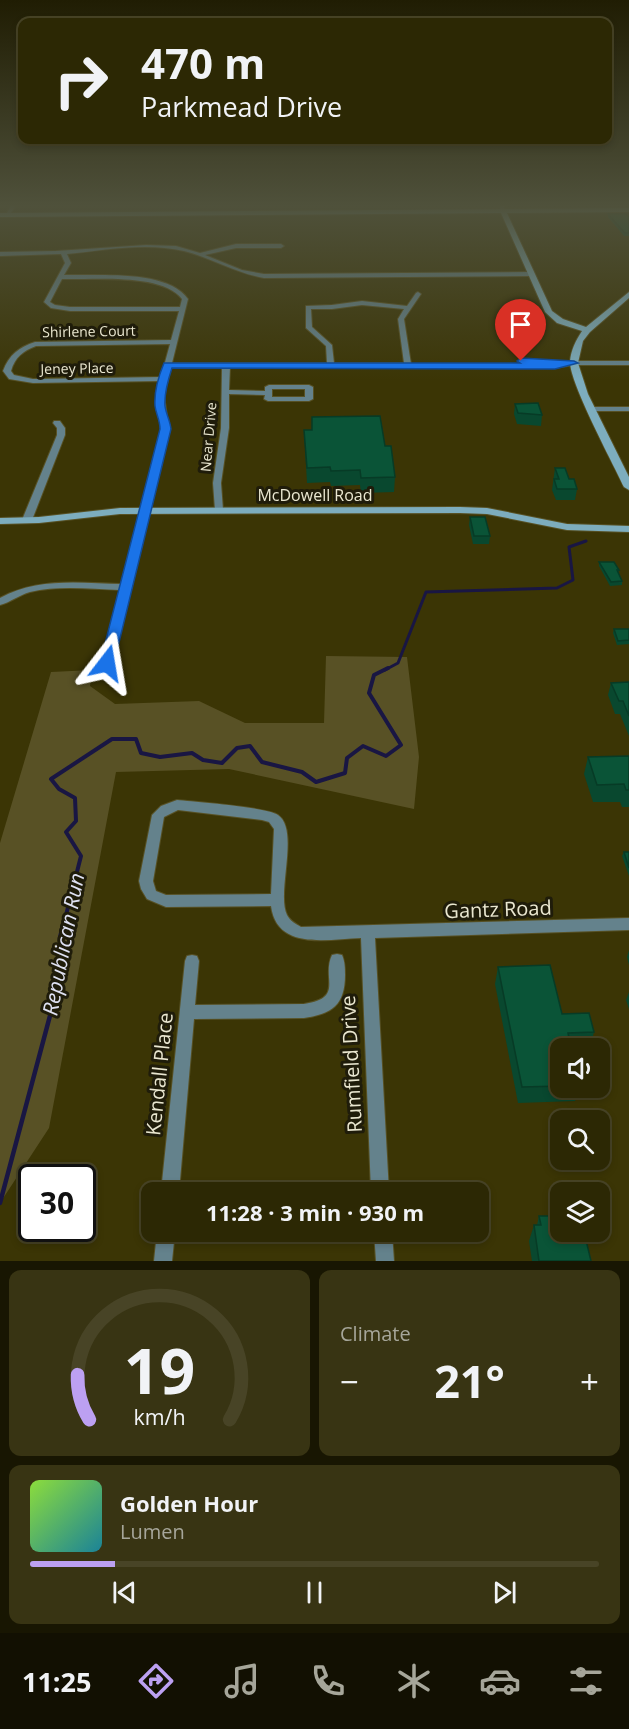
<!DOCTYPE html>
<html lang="en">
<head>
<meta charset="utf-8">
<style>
	:root { --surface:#2c2804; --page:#383413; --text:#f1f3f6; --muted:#a6a69a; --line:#484426; --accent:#bca0f2 }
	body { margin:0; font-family:"Open Sans",sans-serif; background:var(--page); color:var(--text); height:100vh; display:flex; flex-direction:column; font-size:22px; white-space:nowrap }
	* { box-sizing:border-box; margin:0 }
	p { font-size:20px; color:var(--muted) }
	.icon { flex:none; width:33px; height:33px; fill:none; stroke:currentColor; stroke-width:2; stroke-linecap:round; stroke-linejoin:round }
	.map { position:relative; height:1261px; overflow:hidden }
	.sheet { display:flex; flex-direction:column; gap:9px; padding:9px; background:#181602; flex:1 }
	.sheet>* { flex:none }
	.hud { position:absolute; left:18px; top:18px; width:594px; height:126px; border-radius:12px; box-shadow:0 3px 9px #0003,0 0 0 2px var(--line); background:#2c2804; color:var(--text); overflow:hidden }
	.fabs { position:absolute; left:550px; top:1038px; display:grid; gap:12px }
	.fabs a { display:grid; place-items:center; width:60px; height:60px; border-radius:12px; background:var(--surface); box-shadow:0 3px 9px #0003,0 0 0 2px var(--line); font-size:30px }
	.speed { position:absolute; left:18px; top:1164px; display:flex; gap:12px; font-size:30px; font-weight:700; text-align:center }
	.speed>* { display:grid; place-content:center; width:78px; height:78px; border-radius:50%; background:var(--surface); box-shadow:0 3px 9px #0003,0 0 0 2px var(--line); line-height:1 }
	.speed .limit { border:3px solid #111; border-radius:9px; background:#fff; color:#111 }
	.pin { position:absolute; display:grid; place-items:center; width:51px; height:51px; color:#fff; margin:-62px -26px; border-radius:50% 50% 50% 0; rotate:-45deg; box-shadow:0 0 6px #0007 }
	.pin .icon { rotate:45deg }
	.me { position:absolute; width:66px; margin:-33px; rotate:14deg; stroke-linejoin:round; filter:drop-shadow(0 0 4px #0008) }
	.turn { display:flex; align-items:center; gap:21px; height:126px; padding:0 24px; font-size:27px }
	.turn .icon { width:78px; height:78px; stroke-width:2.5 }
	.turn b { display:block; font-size:42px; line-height:51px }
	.big { font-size:45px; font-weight:700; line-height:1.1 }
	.sheet .widget { flex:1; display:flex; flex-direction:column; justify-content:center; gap:9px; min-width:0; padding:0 21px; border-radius:12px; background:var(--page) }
	.sheet .dial { align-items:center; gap:0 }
	.dial svg { height:156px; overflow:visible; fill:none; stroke:var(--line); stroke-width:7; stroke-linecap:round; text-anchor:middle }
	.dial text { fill:var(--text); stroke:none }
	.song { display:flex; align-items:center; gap:18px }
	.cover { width:72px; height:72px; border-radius:9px; background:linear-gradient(135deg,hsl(90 70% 55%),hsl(190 70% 35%)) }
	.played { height:6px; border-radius:3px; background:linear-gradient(90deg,var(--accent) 15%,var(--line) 15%) }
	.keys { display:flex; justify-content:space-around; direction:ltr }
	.heat { display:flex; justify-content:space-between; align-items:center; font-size:33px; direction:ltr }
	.sheet .tiles { flex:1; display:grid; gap:9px; grid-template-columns:1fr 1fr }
	.widget:last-child { grid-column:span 2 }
	.trip { position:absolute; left:141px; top:1182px; width:348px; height:60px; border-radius:12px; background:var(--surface); box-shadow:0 3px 9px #0003,0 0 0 2px var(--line); font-weight:700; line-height:60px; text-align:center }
	.tabs { display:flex; height:96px; justify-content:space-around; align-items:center; background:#121002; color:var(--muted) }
	.tabs .icon { width:42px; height:42px }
	.tabs .current { color:var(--accent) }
	.tabs b { font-size:27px; color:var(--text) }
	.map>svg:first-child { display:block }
	.green { fill:#585125 }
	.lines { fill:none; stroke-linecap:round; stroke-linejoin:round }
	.stream-far2 { stroke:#191643; stroke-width:3 }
	.stream-far1 { stroke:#191643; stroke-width:4 }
	.stream { stroke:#191643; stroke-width:4.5 }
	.street-casing { stroke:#575125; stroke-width:2 }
	.secondary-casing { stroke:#575125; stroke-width:2 }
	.street { fill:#64828c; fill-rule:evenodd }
	.secondary { fill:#7dadbe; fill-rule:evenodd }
	.wall { fill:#09482f }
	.building { fill:#0a5437; stroke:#073b26; stroke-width:1.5 }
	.route { fill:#1a73e8; stroke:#114b97; stroke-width:1.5 }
	.labels { text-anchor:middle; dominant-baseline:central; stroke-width:6; stroke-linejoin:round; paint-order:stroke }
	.far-street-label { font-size:14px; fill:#eae7d0; stroke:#1f1c0a }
	.street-label { font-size:16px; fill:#eae7d0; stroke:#1f1c0a }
	.near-street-label { font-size:20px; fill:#eae7d0; stroke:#1f1c0a }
	.near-water-label { font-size:21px; font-style:italic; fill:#dfe1f2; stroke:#1f1c0a }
</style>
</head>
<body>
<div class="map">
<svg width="629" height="1261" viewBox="0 0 629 1261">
	<rect width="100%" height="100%" fill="#3b3505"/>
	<path class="green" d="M326,656L407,657L419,757L414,809L229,769L116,772L49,1128L0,1203V843L51,672L92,670L90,686L115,704L199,701L245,723H324Z"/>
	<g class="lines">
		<path class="stream-far2" d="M385,670L398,663L426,592L557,588L573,580L569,547L586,541"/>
		<path class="stream-far1" d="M63,927L81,856L66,832L76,821L75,798L59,789L51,779L112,739H136L141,753L160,757L192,753L203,760L222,763L237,748L250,746L262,762L302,772L316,782L345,773L347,758L363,746L386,756L401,745L369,693L374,675L388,668"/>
		<path class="stream" d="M0,1203L63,967L60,938L63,925"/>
		<g class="street-casing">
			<path id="street" d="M12,204H17L9,216H5Z
				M499,204H504L505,212H501Z
				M236,244H281L284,246L281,248H236L205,255L242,270L264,274L531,272L534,274L531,276L264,278C235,273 212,258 184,251C146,242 105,250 67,254L71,263L64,275C98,276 167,269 188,299L172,363H327L326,346L306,328V306L332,305L362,301L407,306L416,293L418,292L421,294L404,319L411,364H555L568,361H629V365H574L555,368L230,367L229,390L265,391V387L269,385H309L313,387V399L309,401H268L264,399L265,395L229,394V428L221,483L223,510L219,513L215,510L213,483L221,428L222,367H171L164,396L169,429L112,663L111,665H103L102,663L120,590C91,589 59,585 30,592C19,595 11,602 0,605V598C37,577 81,583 122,584L161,429L156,396L160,381L33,383L9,379L3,371C9,355 19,347 35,342L171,340L179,311H70L51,308L44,302L65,263L61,254L0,256V252L56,251L146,245L176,246L200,253ZM62,279C94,280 162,273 182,299L180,307H70L55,305L50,302ZM362,305L404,309L398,319L404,363H334L332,345L312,327L311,309H332ZM170,344L161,377L33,379L14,375L11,371C15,357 23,351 36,346ZM272,389H305V397H272Z
				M588,407H629V411H591L587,409Z
				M54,421H60L65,428V435L32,520L27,523L24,522L22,520L57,435V428L53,423Z
				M177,800C196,802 266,807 278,815C300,830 276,893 287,915C290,921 296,924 301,927L629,918V930L375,938L389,1192H371L361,938C328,939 277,951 271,906L166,907L147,899L141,889L139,881L152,815L161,806ZM178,810L262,820L269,822L274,829L271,894L166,895L156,891L153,881L164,817Z
				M337,954L342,955C345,962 345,968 345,975C345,1005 332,1014 304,1018L194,1019L179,1192H161L185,961L187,956L192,955L197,956L199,961L195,1005L304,1004C345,998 321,978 332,955Z
				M157,1232H175L172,1261H154Z
				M374,1232H392L394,1261H376Z"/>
		</g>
		<g class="secondary-casing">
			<path id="secondary" d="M629,208V212L507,213L552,311L563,319L586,327L629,292V298L590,332L583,341L578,363L588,394L629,477V490L624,487C613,463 569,382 570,361C571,350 576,340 582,331L557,323L545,312L501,213L0,217V213Z
				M460,507L487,508L567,524L629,526V532L567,530L487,514L460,513L120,514L39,523L0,524V518L39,517L120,508Z"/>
		</g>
		<use href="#street" class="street"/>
		<use href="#secondary" class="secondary"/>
	</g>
	<path class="wall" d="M608,214L629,217V236H624L608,217Z
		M515,404L542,415L541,426L517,424L514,414Z
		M304,430L385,446L395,477L394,492L361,493L360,485L331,486L330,482L307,483Z
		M555,468L569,479L577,489L575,500H556L552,490Z
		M470,517L490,536L489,544H473L469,525Z
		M599,562L619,570L618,573L622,581V585L610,586L599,566Z
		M614,629H629V644L617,645L613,633Z
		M629,682V736L620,714H615L608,695L611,683Z
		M629,756V807H622L620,802H593L584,774L588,757Z
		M624,852H629V876L622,856Z
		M629,950V965L627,957Z
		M498,967L562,1014L594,1032L590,1048H561V1088H580L575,1101L518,1103L495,984Z
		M629,992V1009L626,1000Z
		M539,1216L591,1261H532L529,1241L534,1225H537Z"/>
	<path class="building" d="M608,214H626L629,217V233H625Z
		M538,403L542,415L518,413L515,404Z
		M380,416L385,446H391L395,477L361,478L360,470L331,471L330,467L307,468L304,430H312V417Z
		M555,468H565L569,479H574L577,489H557L554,479H559Z
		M470,517H485L490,536H474Z
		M599,562H614L619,570H617L622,581L611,582Z
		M614,629H629V640L618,641Z
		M629,682V716L623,701H619L611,683Z
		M629,756V790H626L624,784L597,785L588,757Z
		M624,852H629V868Z
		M550,965L562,1014L589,1013L594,1032L568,1033L571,1048H561V1086L522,1087L498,967Z
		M539,1216H561V1232H584L591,1261H539L534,1225H541Z"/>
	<linearGradient id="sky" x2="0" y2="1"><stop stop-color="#201d03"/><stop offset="0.54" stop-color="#4f513b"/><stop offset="1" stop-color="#4f513b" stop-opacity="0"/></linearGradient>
	<rect width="629" height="381" fill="url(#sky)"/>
	<path class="route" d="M521,358L574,361L578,363L555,369L172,368C168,380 164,393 165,406C166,414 170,420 171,429L114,663L112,666H102L100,663L160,429C160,420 156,414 155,406C154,392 159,375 164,363H520L517,361Z"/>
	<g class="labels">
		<g class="far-street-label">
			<text transform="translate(89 331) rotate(-1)">Shirlene Court</text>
			<text transform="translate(77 368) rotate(-1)">Jeney Place</text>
			<text transform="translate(208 437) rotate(-85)">Near Drive</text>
		</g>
		<g class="street-label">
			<text x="315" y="495">McDowell Road</text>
		</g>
		<g class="near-street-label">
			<text transform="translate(498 909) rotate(-2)">Gantz Road</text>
			<text transform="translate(351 1064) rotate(-93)">Rumfield Drive</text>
			<text transform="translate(159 1074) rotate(-84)">Kendall Place</text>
		</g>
		<g class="near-water-label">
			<text transform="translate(63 944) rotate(-79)">Republican Run</text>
		</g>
	</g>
</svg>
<div class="fabs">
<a><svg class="icon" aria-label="sound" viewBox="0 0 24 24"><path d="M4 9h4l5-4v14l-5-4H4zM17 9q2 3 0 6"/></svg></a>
<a><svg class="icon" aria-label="search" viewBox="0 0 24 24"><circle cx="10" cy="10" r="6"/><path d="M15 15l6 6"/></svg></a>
<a><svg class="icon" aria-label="layers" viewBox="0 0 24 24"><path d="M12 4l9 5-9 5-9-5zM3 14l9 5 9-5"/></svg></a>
</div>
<div class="speed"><div class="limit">30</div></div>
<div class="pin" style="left:521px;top:361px;background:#d93025"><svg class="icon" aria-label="arrive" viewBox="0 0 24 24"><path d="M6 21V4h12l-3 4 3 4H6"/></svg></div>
<svg class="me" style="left:107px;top:663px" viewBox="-20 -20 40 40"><path d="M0-17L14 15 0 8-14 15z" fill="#1a73e8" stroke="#fff" stroke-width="4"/></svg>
<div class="trip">11:28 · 3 min · 930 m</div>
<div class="hud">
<div class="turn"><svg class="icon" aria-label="right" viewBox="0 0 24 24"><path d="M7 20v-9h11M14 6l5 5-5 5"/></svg><div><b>470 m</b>Parkmead Drive</div></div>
</div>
</div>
<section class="sheet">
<div class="tiles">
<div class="widget dial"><svg viewBox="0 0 100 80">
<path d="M14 69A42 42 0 1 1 86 69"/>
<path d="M14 69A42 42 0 0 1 8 46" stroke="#bca0f2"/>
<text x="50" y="56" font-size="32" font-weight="700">19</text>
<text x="50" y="72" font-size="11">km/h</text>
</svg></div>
<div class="widget"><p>Climate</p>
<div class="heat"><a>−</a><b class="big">21°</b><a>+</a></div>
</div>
<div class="widget">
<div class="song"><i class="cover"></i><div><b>Golden Hour</b><p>Lumen</p></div></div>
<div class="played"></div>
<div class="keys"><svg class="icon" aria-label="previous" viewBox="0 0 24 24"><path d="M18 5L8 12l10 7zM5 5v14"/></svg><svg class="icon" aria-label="pause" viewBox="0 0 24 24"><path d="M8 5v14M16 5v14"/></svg><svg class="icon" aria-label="next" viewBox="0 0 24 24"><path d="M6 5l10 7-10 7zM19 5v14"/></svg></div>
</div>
</div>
</section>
<nav class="tabs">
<b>11:25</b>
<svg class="icon current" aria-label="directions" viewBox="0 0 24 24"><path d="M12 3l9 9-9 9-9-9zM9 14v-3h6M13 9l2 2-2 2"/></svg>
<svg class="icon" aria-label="music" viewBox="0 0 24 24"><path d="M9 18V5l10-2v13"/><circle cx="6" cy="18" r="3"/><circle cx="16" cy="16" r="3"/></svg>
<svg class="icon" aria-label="phone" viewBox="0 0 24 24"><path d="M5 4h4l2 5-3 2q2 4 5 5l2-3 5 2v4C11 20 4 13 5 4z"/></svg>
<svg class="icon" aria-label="climate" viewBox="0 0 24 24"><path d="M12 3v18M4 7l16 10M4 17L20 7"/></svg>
<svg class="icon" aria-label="car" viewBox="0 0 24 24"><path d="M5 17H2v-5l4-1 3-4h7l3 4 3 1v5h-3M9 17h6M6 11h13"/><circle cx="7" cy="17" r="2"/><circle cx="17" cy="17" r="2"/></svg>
<svg class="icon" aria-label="filters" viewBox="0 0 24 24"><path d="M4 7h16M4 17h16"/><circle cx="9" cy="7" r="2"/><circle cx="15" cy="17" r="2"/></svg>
</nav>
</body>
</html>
